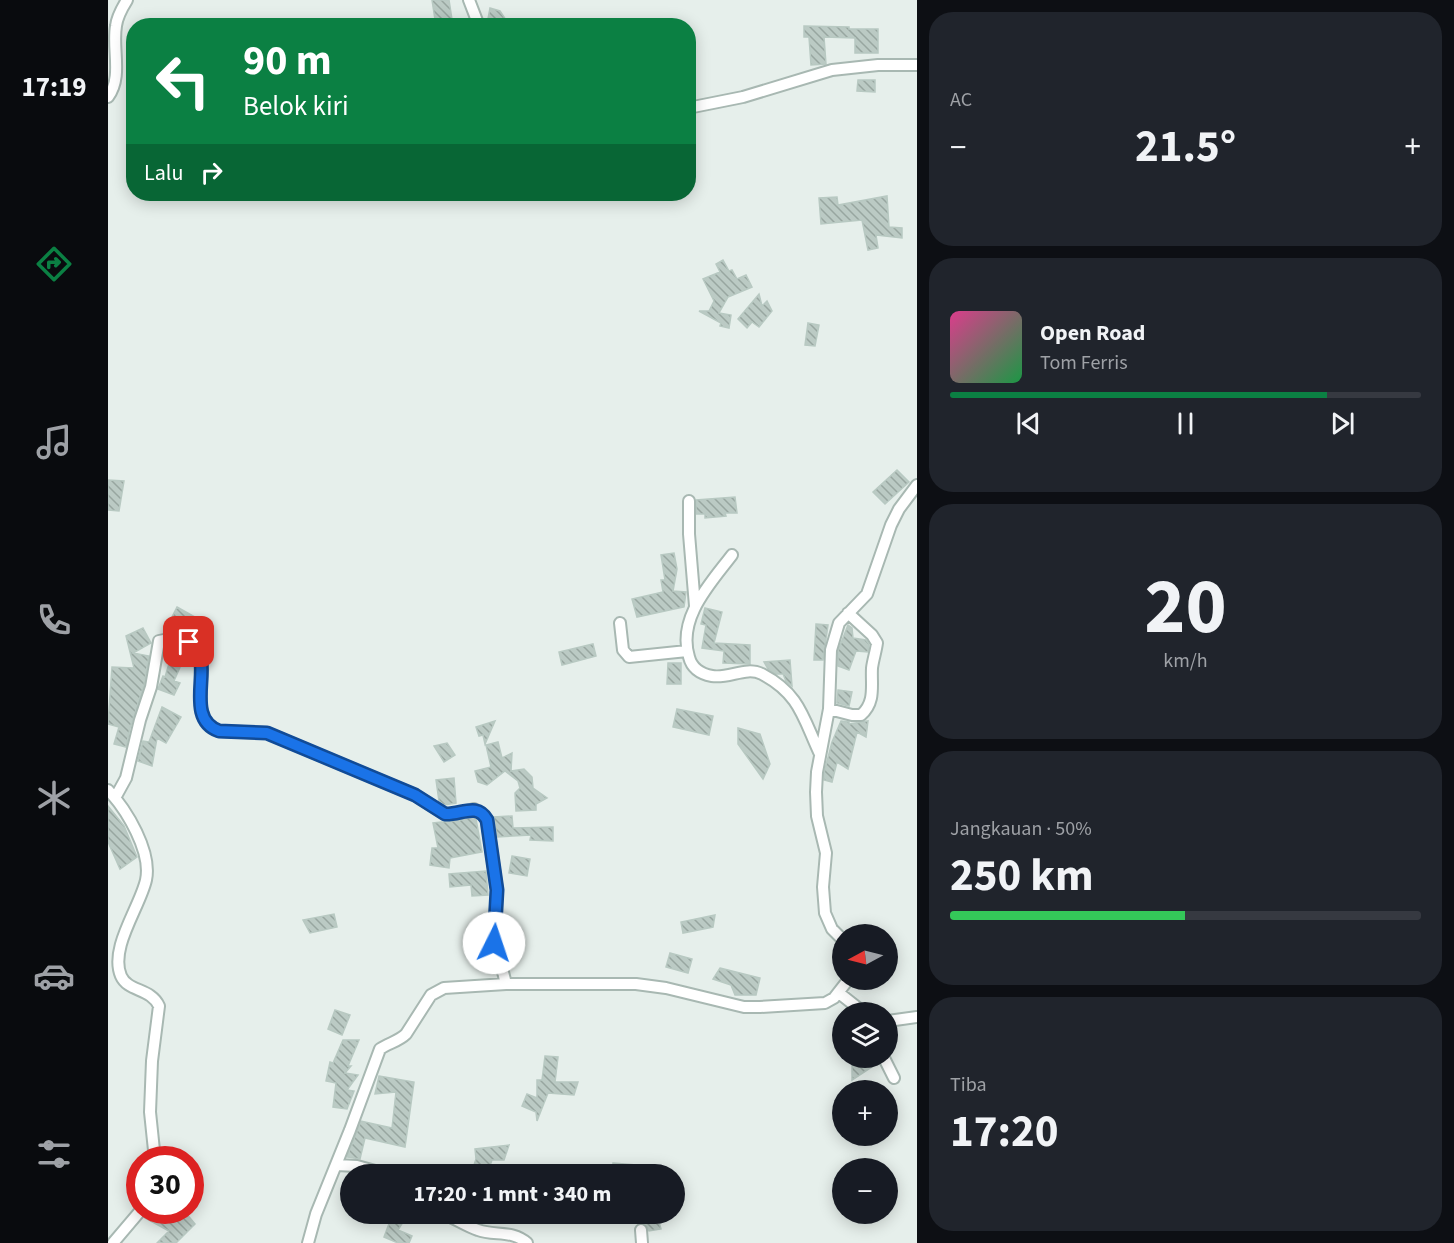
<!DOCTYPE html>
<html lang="id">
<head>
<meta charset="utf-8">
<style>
	:root { --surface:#171b24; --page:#20242c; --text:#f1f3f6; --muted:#9ea1a6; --line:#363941; --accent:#0b8043 }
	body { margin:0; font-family:"Source Sans 3",sans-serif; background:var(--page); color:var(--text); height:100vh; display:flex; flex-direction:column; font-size:22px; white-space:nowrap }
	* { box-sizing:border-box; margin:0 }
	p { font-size:20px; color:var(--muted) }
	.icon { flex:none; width:33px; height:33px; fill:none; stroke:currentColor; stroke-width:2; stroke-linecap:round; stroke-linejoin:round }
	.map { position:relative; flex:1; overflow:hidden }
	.sheet { display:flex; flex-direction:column; gap:12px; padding:12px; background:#0d0f14; width:537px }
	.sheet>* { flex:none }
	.hud { position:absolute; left:18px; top:18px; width:570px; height:183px; border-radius:24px; box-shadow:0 3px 15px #0003; background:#0b8043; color:#fff; overflow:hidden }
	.needle { width:39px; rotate:263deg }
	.fabs { position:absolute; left:724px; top:924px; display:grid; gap:12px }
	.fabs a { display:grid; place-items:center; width:66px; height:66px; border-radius:50%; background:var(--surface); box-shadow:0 3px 15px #0003; font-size:30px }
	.speed { position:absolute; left:18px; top:1146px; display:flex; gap:12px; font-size:30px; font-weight:700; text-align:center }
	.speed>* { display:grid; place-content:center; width:78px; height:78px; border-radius:50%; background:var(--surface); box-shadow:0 3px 15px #0003; line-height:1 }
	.speed .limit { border:9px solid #d22; background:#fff; color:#111 }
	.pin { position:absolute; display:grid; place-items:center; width:51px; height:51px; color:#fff; margin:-26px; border-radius:12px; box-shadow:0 3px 9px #0006 }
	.me { position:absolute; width:66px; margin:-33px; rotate:4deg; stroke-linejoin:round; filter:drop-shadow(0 0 4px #0008) }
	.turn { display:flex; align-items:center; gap:21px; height:126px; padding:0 18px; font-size:27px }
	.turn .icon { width:78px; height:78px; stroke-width:2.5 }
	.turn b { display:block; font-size:42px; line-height:51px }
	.then { display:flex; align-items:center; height:57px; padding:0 18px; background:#0003; gap:12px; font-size:22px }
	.big { font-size:45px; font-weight:700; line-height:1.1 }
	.sheet .widget { flex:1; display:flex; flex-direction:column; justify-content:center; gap:9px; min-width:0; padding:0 21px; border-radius:24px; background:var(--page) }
	.sheet .dial { align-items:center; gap:0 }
	.dial b { font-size:78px; line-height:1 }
	.song { display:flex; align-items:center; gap:18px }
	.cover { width:72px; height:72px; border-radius:9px; background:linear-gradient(135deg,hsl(330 70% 55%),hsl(140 70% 35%)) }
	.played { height:6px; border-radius:3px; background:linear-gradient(90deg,var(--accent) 80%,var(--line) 80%) }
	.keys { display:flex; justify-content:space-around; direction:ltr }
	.heat { display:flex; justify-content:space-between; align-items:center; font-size:33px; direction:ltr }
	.charge { height:9px; border-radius:4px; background:linear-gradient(90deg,#34c759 50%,var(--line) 0) }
	.trip { position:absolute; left:232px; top:1164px; width:345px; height:60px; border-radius:30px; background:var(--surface); box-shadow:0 3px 15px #0003; font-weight:700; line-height:60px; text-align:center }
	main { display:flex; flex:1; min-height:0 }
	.menu { display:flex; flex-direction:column; width:108px; justify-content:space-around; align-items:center; background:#090b0e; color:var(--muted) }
	.menu .icon { width:42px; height:42px }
	.menu .selected { color:var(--accent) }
	.menu b { font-size:27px; color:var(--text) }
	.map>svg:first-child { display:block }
	.building { fill:url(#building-back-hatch); stroke:#b8c9c2; stroke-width:1.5 }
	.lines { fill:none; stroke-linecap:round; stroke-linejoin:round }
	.minor-casing { stroke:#a8b8b2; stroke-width:14 }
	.minor { stroke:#fff; stroke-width:10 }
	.route-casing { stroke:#114b97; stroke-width:15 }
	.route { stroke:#1a73e8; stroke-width:10 }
</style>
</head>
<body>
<main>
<nav class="menu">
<b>17:19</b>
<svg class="icon selected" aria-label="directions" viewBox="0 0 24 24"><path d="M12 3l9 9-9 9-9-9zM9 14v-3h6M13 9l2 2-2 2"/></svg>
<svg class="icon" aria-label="music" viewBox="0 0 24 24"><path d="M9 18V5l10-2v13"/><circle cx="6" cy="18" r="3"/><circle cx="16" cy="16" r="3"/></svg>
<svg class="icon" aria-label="phone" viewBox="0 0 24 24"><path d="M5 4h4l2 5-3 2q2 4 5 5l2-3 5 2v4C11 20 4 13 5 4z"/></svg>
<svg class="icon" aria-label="climate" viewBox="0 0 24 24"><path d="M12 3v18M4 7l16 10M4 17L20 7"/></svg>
<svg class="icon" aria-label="car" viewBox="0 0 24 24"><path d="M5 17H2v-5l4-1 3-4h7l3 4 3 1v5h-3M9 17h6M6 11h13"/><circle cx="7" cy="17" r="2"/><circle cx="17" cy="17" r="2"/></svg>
<svg class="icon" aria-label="filters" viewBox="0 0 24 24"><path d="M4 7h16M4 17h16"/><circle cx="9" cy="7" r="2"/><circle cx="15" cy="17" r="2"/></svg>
</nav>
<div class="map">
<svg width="809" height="1243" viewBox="0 0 809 1243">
	<defs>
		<pattern id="building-back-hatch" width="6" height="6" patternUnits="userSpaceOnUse" patternTransform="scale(1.5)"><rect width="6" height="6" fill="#bbcac4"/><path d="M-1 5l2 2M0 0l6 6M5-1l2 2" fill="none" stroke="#98a6a0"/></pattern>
	</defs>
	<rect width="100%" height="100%" fill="#e6efeb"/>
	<path class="building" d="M324,0H341L345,26H328Z
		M382,8L392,11L402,26H383L379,24Z
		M696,26L741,27V29H770V53H747V38L716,37L718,64L703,65L701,37H696Z
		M750,80H767V92L749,91Z
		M779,196L781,227L794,228V238L768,235L770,248L760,250L754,220L713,224L711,198L729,197L730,205Z
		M615,260L621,271L624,270L629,279L638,275L644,287L620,297L611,313L623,315L621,328L612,326L613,323L591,311H601L606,301L595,279L612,272L608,264Z
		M651,294L654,306L659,301L664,311L651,327L644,322L639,328L630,319Z
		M700,323L711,325L707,346L697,345Z
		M789,470L801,482L777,504L765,492Z
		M0,480L16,481L11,511L0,510Z
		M627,497L629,513H617L618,516L597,518V514H588V500Z
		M566,553L569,569L565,591L578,592L576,607L529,617L524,599L555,592L553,580H557L553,555Z
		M69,607L94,621L84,636L71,637L58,629Z
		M597,608L614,612L606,643L642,645V664L615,663L616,651L594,648L598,625L593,624Z
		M708,624L720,625L715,660H706Z
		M740,625L744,628L745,638L758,640L761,644L760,652L748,651L741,670L730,666V651Z
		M35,628L43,643L25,653L41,656L36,685L22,728L18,747L6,744L11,727L0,724L4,667L26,668L18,636Z
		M485,644L488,656L454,665L451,652Z
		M64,654L76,658L66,681L72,683L66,695L50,689L55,676L57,677Z
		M682,660L684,686L678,681L675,674H668L660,669L656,662Z
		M560,663H573V684H559Z
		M730,690L744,692L741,706L729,703Z
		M54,707L73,717L58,743L49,738L44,766L30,761L35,741L41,742Z
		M569,709L605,716L601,735L565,727Z
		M387,721L377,744L375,735L371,736L368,727Z
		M733,721L741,722V724L760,721L758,737L749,732L740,769L729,762L724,782L716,780V773L724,742Z
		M630,728L652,734L662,764L655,779L630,744Z
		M390,742L394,758L404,753L403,771L416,769L424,777L425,788L439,798L428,804V810L408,811L407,793L412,788L410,781L397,771L379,785L370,782L367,771L383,767L378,745Z
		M339,743L347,755L336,762L326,746Z
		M346,778L348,803L336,805L331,801L328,780Z
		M0,806L16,826L29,857L12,869L0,842Z
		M404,816L405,828L445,827V841L422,840L423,835L389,837L386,817Z
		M365,817L368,819L374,852L342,858L341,868L322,865L324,848H330L325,823L353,820Z
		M404,856L422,859L419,876L401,873Z
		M378,871L380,895L364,896L363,885L342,887L341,874Z
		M226,914L229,927L202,933L195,920Z
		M607,915L605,927L575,933L573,922Z
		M562,953L584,959L580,973L558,967Z
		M612,968L652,978L648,995H627L623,985L605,979Z
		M227,1010L242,1015L234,1035L220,1029Z
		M235,1040H251L240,1066H243L237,1073L250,1075L239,1090L246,1091L239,1109L225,1107L228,1083L218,1081L222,1062L225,1063Z
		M437,1056L450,1057L447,1082H470L466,1095L440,1093L429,1121L428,1112L414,1106L419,1094L429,1098V1080H434Z
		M765,1058L767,1065L744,1080V1063Z
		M271,1076L306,1082L297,1147L257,1138L252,1159L239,1157L253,1121L284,1128L288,1092L267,1094Z
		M401,1145L396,1160H384L379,1174L364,1171L368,1159L367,1149Z
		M505,1163L528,1165L527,1174H504Z
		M41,1210H61L73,1218L78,1213L87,1224L68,1243H49L61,1231L37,1218Z
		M277,1214H300L290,1230L304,1236L301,1243H290L276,1237L282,1221Z
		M549,1215L553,1229L541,1231L535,1218Z"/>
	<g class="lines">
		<g class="minor-casing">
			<path id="minor" d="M361,0L371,26
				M0,97C15,77 4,49 8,26C9,17 14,8 19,0
				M580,108L635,97L724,70L770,65H809
				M581,501V534L587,606
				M624,555C602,584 569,618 581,657C584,669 593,674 604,676C621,679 638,666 654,674C692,694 695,718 712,754
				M512,623L515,650L521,657L579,651
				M721,709L744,715H753C768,702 763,685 764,668C765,660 768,651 769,643L764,635L740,613
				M0,790C19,810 44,852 38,880C32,907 1,948 13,976C20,992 43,988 51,1006L44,1061L42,1112L47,1160
				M7,798L18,778L32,720L43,687L51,641L56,640C59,641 61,643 65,644C72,646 80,640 87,646C106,663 75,718 111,731L159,733L307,795L337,814L352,813L366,809L373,813L379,820L389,890L386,943L388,956L393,964L398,984
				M735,940L724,929L717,913L715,887L718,853L709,816L708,792L709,772L721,709L723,650L731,623L759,594L783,525L791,509L809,485
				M731,993L755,1012
				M780,1021L809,1017
				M776,1058L786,1078
				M228,1165L249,1166L278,1174
				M335,1214C347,1218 358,1226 370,1230C386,1236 405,1230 419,1243
				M533,1230L534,1243
				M5,1243L33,1210
				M200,1243L208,1214L242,1130L272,1049C281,1043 291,1041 298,1034L323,995L336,988L398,984H528L558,988L636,1007H652L717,1003L726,998L740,980"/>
		</g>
		<use href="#minor" class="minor"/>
	</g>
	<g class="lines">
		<g class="route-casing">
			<path id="route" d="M81,642C111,656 72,717 111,731L159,733L307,795L337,814C353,815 369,802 379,820L389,890L386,943"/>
		</g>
		<use href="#route" class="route"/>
	</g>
</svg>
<div class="fabs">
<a><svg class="needle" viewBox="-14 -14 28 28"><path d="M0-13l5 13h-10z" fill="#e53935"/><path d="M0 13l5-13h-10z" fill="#9ea1a6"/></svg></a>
<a><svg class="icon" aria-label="layers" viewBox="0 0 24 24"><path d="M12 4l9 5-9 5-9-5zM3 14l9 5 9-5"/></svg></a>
<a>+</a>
<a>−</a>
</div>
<div class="speed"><div class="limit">30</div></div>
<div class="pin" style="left:81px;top:642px;background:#d93025"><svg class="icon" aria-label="arrive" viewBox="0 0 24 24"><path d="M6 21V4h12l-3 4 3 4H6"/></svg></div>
<svg class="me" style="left:386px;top:943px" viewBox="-20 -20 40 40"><circle r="19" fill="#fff"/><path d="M0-13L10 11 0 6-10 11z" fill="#1a73e8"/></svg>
<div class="trip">17:20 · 1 mnt · 340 m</div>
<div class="hud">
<div class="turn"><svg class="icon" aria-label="left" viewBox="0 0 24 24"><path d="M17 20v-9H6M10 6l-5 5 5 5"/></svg><div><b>90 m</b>Belok kiri</div></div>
<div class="then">Lalu<svg class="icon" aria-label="right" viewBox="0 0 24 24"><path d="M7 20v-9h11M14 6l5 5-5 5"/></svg></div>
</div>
</div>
<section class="sheet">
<div class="widget"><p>AC</p>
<div class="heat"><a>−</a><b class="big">21.5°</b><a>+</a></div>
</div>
<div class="widget">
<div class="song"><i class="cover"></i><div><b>Open Road</b><p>Tom Ferris</p></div></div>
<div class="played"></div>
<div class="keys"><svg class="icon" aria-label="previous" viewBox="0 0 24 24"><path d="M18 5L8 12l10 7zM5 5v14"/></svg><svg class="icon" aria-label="pause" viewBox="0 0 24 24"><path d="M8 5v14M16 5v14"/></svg><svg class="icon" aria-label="next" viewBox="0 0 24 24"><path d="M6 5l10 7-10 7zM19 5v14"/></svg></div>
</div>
<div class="widget dial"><b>20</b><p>km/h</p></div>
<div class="widget"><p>Jangkauan · 50%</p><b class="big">250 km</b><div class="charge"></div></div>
<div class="widget"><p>Tiba</p><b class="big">17:20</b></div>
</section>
</main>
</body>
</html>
